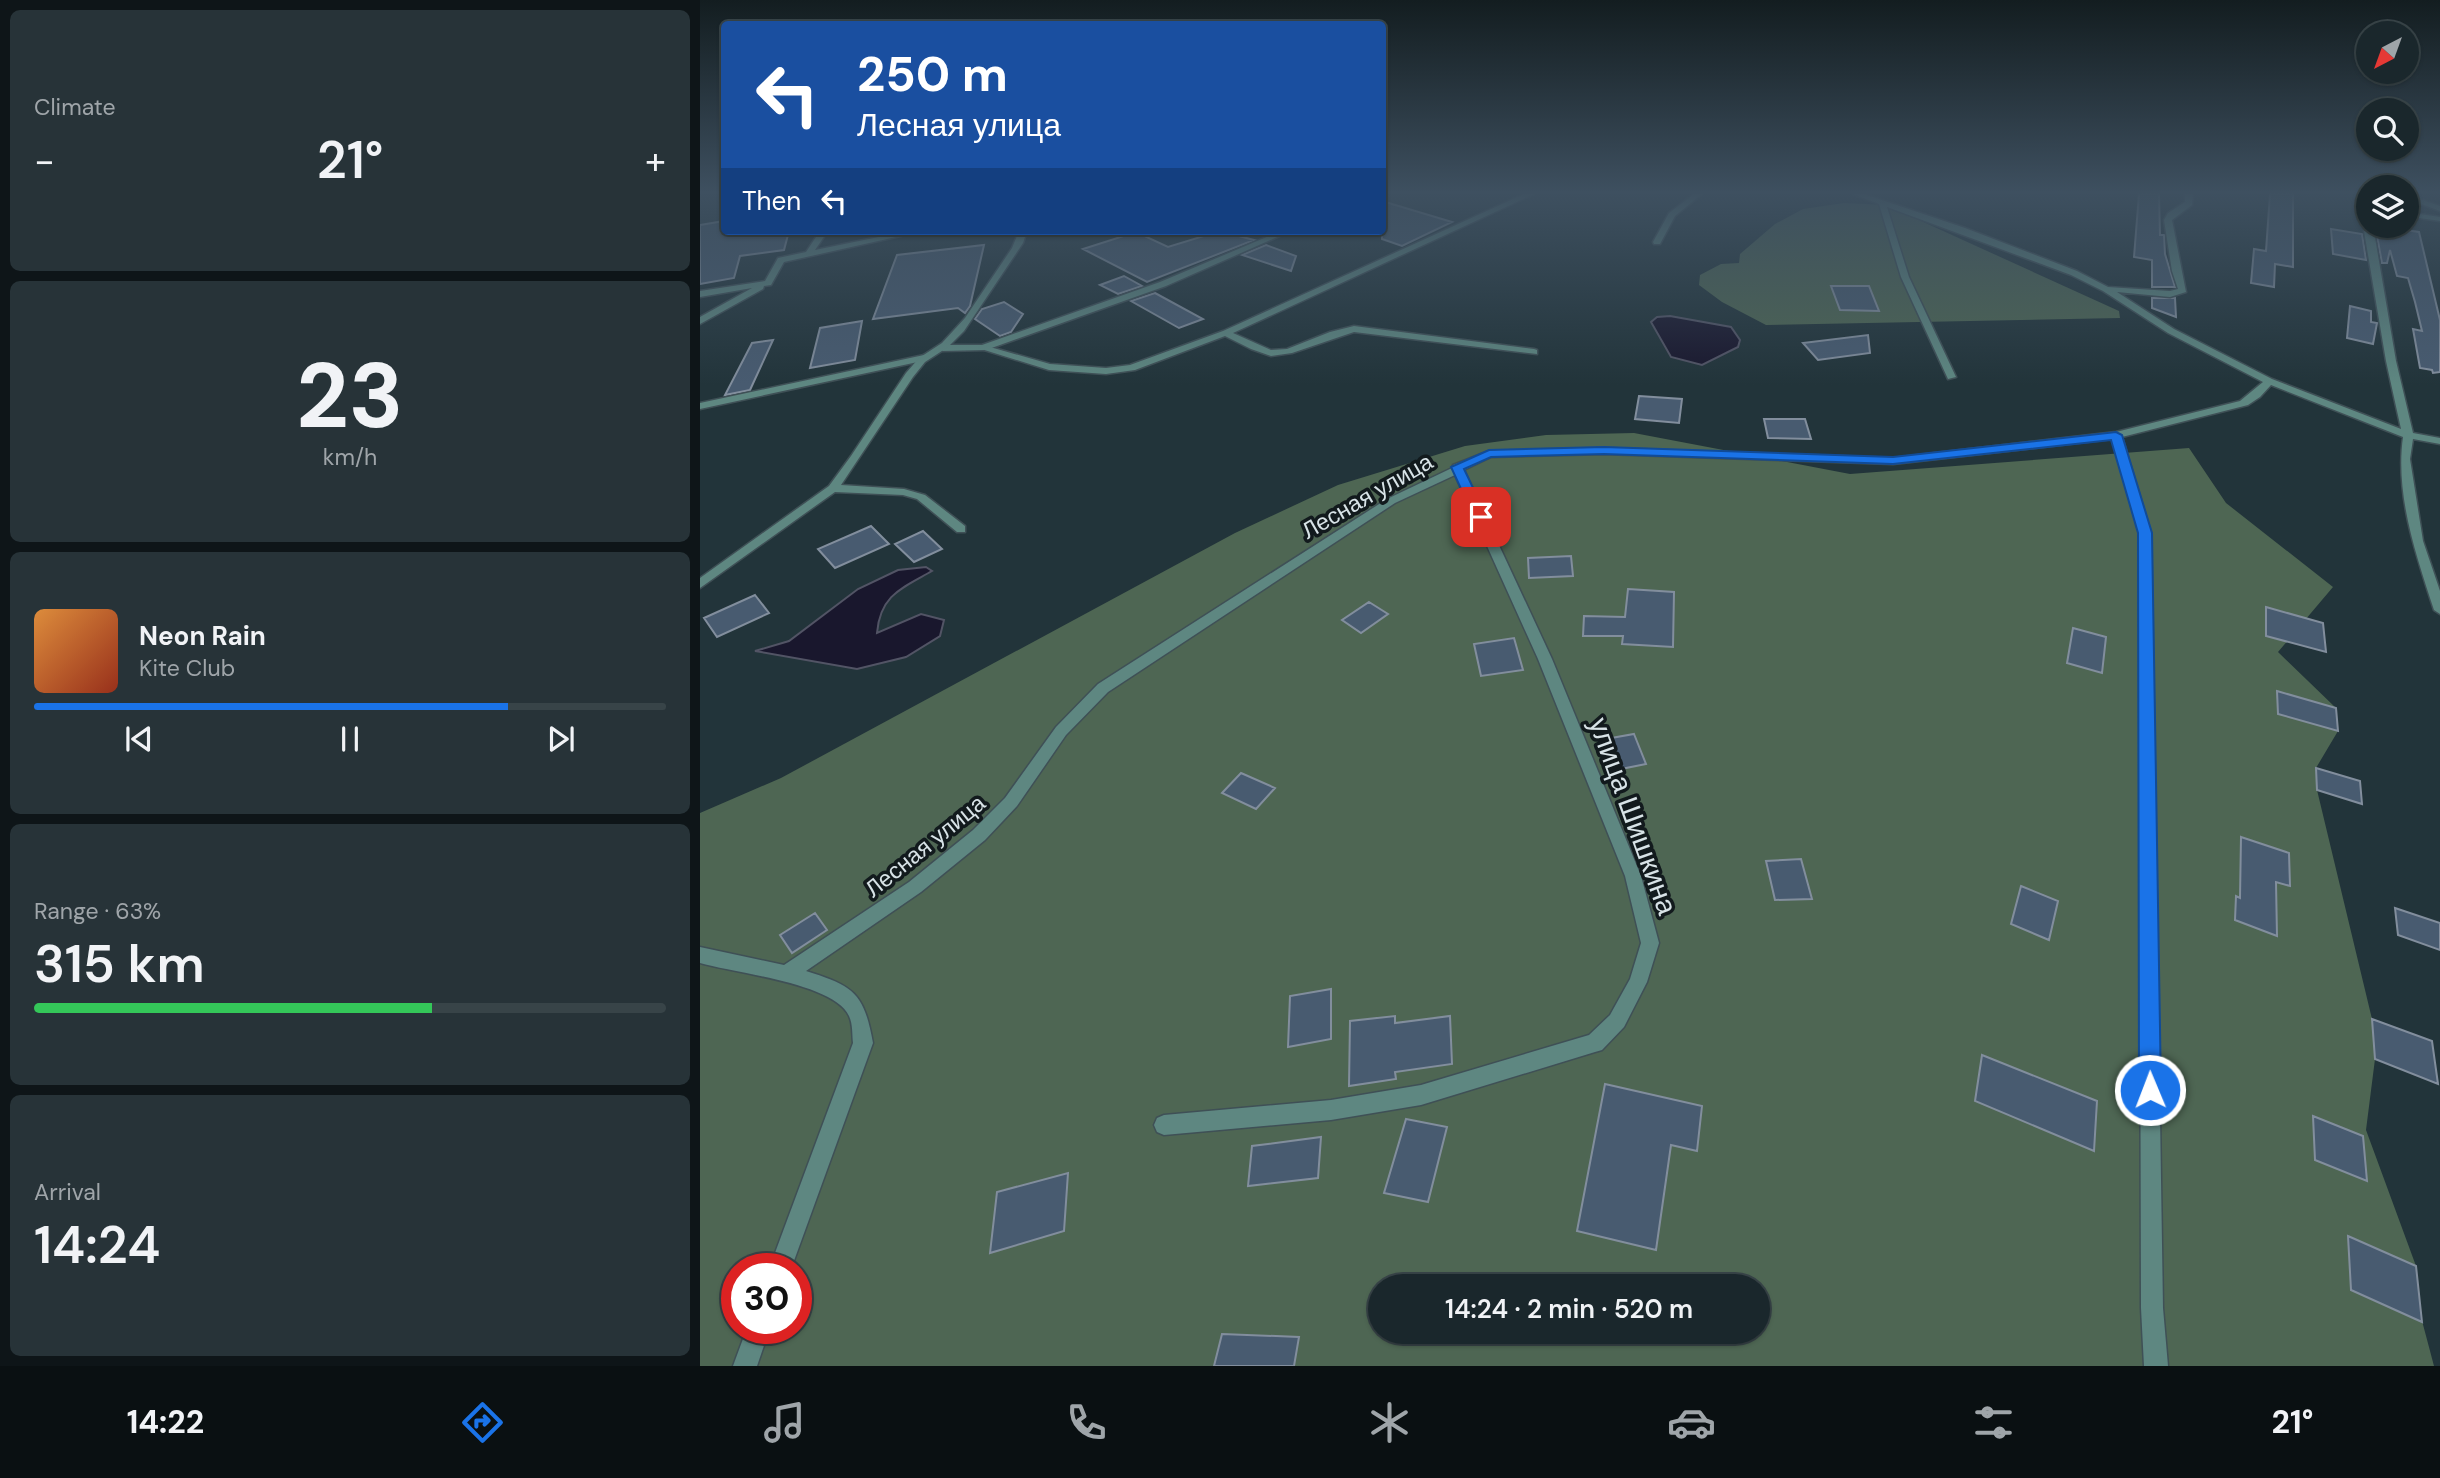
<!DOCTYPE html>
<html lang="en">
<head>
<meta charset="utf-8">
<style>
	:root { --surface:#1a272c; --page:#273338; --text:#f1f3f6; --muted:#9fa5a9; --line:#384448; --accent:#1a73e8 }
	body { margin:0; font-family:"DM Sans",sans-serif; background:var(--page); color:var(--text); height:100vh; display:flex; flex-direction:column; font-size:26px; white-space:nowrap }
	* { box-sizing:border-box; margin:0 }
	p { font-size:23px; color:var(--muted) }
	.icon { flex:none; width:38px; height:38px; fill:none; stroke:currentColor; stroke-width:2; stroke-linecap:round; stroke-linejoin:round }
	.map { position:relative; flex:1; overflow:hidden }
	.side { display:flex; flex-direction:column; gap:10px; padding:10px; background:#0e1518; width:700px }
	.side>* { flex:none }
	.banner { position:absolute; left:21px; top:21px; width:665px; height:214px; border-radius:7px; box-shadow:0 2px 5px #0004,0 0 0 2px var(--line); background:#1a4fa0; color:#fff; overflow:hidden }
	.needle { width:46px; rotate:221deg }
	.buttons { position:absolute; left:1656px; top:21px; display:grid; gap:14px }
	.buttons a { display:grid; place-items:center; width:63px; height:63px; border-radius:50%; background:var(--surface); box-shadow:0 2px 5px #0004,0 0 0 2px var(--line); font-size:35px }
	.speed { position:absolute; left:21px; top:1253px; display:flex; gap:14px; font-size:35px; font-weight:700; text-align:center }
	.speed>* { display:grid; place-content:center; width:91px; height:91px; border-radius:50%; background:var(--surface); box-shadow:0 2px 5px #0004,0 0 0 2px var(--line); line-height:1 }
	.speed .limit { border:10px solid #d22; background:#fff; color:#111 }
	.pin { position:absolute; display:grid; place-items:center; width:60px; height:60px; color:#fff; margin:-30px; border-radius:14px; box-shadow:0 4px 10px #0006 }
	.me { position:absolute; width:77px; margin:-38px; rotate:359deg; stroke-linejoin:round; filter:drop-shadow(0 0 5px #0008) }
	.turn { display:flex; align-items:center; gap:24px; height:147px; padding:0 21px; font-size:32px }
	.turn .icon { width:91px; height:91px; stroke-width:2.5 }
	.turn b { display:block; font-size:49px; line-height:60px }
	.then { display:flex; align-items:center; height:66px; padding:0 21px; background:#0003; gap:14px; font-size:26px }
	.big { font-size:52px; font-weight:600; line-height:1.1 }
	.side .tile { flex:1; display:flex; flex-direction:column; justify-content:center; gap:10px; min-width:0; padding:0 24px; border-radius:10px; background:var(--page) }
	.side .dial { align-items:center; gap:0 }
	.dial b { font-size:91px; line-height:1 }
	.song { display:flex; align-items:center; gap:21px }
	.cover { width:84px; height:84px; border-radius:10px; background:linear-gradient(135deg,hsl(30 70% 55%),hsl(10 70% 35%)) }
	.played { height:7px; border-radius:4px; background:linear-gradient(90deg,var(--accent) 75%,var(--line) 75%) }
	.keys { display:flex; justify-content:space-around; direction:ltr }
	.heat { display:flex; justify-content:space-between; align-items:center; font-size:38px; direction:ltr }
	.charge { height:10px; border-radius:5px; background:linear-gradient(90deg,#34c759 63%,var(--line) 0) }
	.trip { position:absolute; left:668px; top:1274px; width:402px; height:70px; border-radius:35px; background:var(--surface); box-shadow:0 2px 5px #0004,0 0 0 2px var(--line); font-weight:600; line-height:70px; text-align:center }
	.dock { display:flex; height:112px; justify-content:space-around; align-items:center; background:#0a1012; color:var(--muted) }
	.dock .icon { width:49px; height:49px }
	.dock .on { color:var(--accent) }
	.dock b { font-size:32px; color:var(--text) }
	main { display:flex; flex:1; min-height:0 }
	.map>svg:first-child { display:block }
	.forest { fill:#4e6653; fill-rule:evenodd }
	.water { fill:#19172d; stroke:#525465; stroke-width:2 }
	.building { fill:#485b70; stroke:#828e9d; stroke-width:2 }
	.lines { fill:none; stroke-linecap:round; stroke-linejoin:round }
	.service-casing { stroke:#3f5056; stroke-width:3 }
	.minor-casing { stroke:#3f5056; stroke-width:3 }
	.service { fill:#5e8781; fill-rule:evenodd }
	.minor { fill:#5e8781; fill-rule:evenodd }
	.route { fill:#1a73e8; stroke:#114b97; stroke-width:2 }
	.labels { text-anchor:middle; dominant-baseline:central; stroke-width:7; stroke-linejoin:round; paint-order:stroke }
	.street-label { font-size:23px; fill:#d8e3e7; stroke:#121a1d }
	.near-street-label { font-size:28px; fill:#d8e3e7; stroke:#121a1d }
</style>
</head>
<body>
<main>
<section class="side">
<div class="tile"><p>Climate</p>
<div class="heat"><a>−</a><b class="big">21°</b><a>+</a></div>
</div>
<div class="tile dial"><b>23</b><p>km/h</p></div>
<div class="tile">
<div class="song"><i class="cover"></i><div><b>Neon Rain</b><p>Kite Club</p></div></div>
<div class="played"></div>
<div class="keys"><svg class="icon" aria-label="previous" viewBox="0 0 24 24"><path d="M18 5L8 12l10 7zM5 5v14"/></svg><svg class="icon" aria-label="pause" viewBox="0 0 24 24"><path d="M8 5v14M16 5v14"/></svg><svg class="icon" aria-label="next" viewBox="0 0 24 24"><path d="M6 5l10 7-10 7zM19 5v14"/></svg></div>
</div>
<div class="tile"><p>Range · 63%</p><b class="big">315 km</b><div class="charge"></div></div>
<div class="tile"><p>Arrival</p><b class="big">14:24</b></div>
</section>
<div class="map">
<svg width="1740" height="1366" viewBox="0 0 1740 1366">
	<rect width="100%" height="100%" fill="#22343a"/>
	<path class="forest" d="M1144,203L1186,205L1419,311L1420,318L1066,325L1022,302L999,285L1000,275L1021,264L1039,263L1040,254L1075,224L1103,209Z
		M934,433L1150,474L1489,448L1526,503L1633,587L1578,652L1636,708L1638,731L1616,768L1617,790L1672,1019L1675,1059L1666,1130L1716,1266L1708,1268L1734,1366H0V813L81,778L535,533L638,485L765,446L846,435ZM37,1269H96V1328H37ZM681,1286H1059V1332H681Z"/>
	<path class="water" d="M970,316L1031,327L1040,340L1038,347L1002,365L971,357L951,322L957,317Z
		M226,567L232,571C202,588 180,595 177,633L221,614L244,620L240,636L206,657L157,669L55,651L89,641L158,589L198,570Z"/>
	<path class="building" d="M1439,194H1459L1460,235H1464L1465,254L1475,287H1452V260L1434,257Z
		M1570,194H1593V267L1575,264L1574,287L1551,283L1554,249L1566,251Z
		M682,201L752,222L702,246L682,239Z
		M24,221V231H89L84,250L40,256L34,278L0,284V225Z
		M1684,227L1719,232L1740,320V372L1733,373L1732,370L1720,368L1713,329L1722,331L1715,302L1708,278L1697,276L1690,250L1687,263H1682L1677,236L1687,238Z
		M1631,229L1662,234L1666,260L1633,254Z
		M520,231L554,240L447,282L383,249L436,232L468,247Z
		M284,245L270,306L265,313L258,308L173,319L197,255Z
		M566,245L596,256L591,271L542,255Z
		M424,276L442,286L418,294L400,285Z
		M1131,286H1169L1179,311L1140,310Z
		M455,293L503,319L479,328L431,301Z
		M1452,298H1475L1476,317L1452,308Z
		M304,302L323,314L311,332L300,336L275,319L282,309Z
		M1650,306L1671,311V322L1677,323L1673,344L1647,338Z
		M162,321L155,360L110,368L120,328Z
		M1168,335L1170,353L1118,360L1103,343Z
		M73,340L50,390L25,395L52,343Z
		M939,396L982,399L979,423L935,419Z
		M1064,419H1105L1111,439L1068,438Z
		M171,526L189,544L135,568L118,549Z
		M223,531L242,549L214,562L195,544Z
		M871,556L873,576L829,578L828,558Z
		M928,589L974,592L973,647L922,644L923,636H883L884,616L925,617Z
		M55,595L69,613L17,637L4,618Z
		M669,602L688,614L661,633L642,620Z
		M1566,607L1623,623L1626,652L1566,636Z
		M1373,628L1406,637L1402,673L1367,663Z
		M814,638L823,670L781,676L774,644Z
		M1577,691L1636,708L1638,731L1578,714Z
		M934,734L946,764L911,771L900,740Z
		M1616,768L1660,781L1662,804L1617,790Z
		M541,773L575,788L556,809L522,793Z
		M1541,837L1589,853L1590,886L1576,882L1577,936L1535,920L1536,896L1540,898Z
		M1101,859L1112,899L1075,900L1066,861Z
		M1321,886L1358,901L1349,940L1311,924Z
		M1695,908L1740,923V950L1698,935Z
		M115,913L127,930L92,953L80,935Z
		M631,989V1039L588,1047L590,996Z
		M695,1016V1023L750,1016L752,1064L695,1072L696,1079L649,1086L650,1021Z
		M1672,1019L1732,1041L1738,1084L1675,1059Z
		M1282,1055L1397,1101L1394,1151L1275,1101Z
		M905,1084L1002,1106L997,1151L971,1145L956,1250L877,1231Z
		M1613,1116L1663,1136L1667,1181L1615,1160Z
		M706,1119L747,1127L728,1202L684,1193Z
		M621,1137L618,1178L548,1186L552,1146Z
		M368,1173L364,1231L290,1253L297,1192Z
		M1648,1236L1716,1266L1722,1322L1651,1290Z
		M522,1334L599,1337L594,1366H514Z"/>
	<g class="lines">
		<g class="service-casing">
			<path id="service" d="M120,231H128L115,250L208,231H223L84,262L71,285L64,286L63,289L0,324V317L52,288L0,297V291L65,281L78,258L106,252Z
				M581,231H591L466,286L286,350L243,351L238,348L243,345H282L460,282Z
				M224,355L227,356V360L0,409V403Z"/>
		</g>
		<g class="minor-casing">
			<path id="minor" d="M824,194H834L533,333L571,350L587,349L630,332L654,326L834,349L837,350V354L654,332L592,353L571,356L551,349L525,336L435,370L406,374L349,370L278,348L283,345L350,364L406,368L430,365L523,331Z
				M994,194H1002L975,216L960,244H954L953,242L969,213Z
				M1153,194H1164L1265,228L1377,271L1408,287L1470,291L1478,289L1472,271L1464,220L1468,213L1485,202V194H1493L1492,205L1472,220L1486,292L1470,297L1417,292L1474,329L1572,379L1701,429L1686,361L1664,231L1666,224L1673,226L1696,361L1713,433L1740,438V444L1713,439L1710,459L1723,541L1740,591V614L1734,610C1716,555 1695,495 1703,437L1571,385L1560,397L1548,405L1422,437L1451,533L1463,1308L1468,1366H1444L1441,1308L1439,533L1412,439L1193,464L904,454L791,457L764,470L852,659L941,876L959,943L947,982L924,1027L902,1050L895,1052L721,1105L631,1120L464,1135L457,1132L454,1125L457,1118L464,1115L631,1100L721,1085L889,1035L910,1015L930,979L941,943L925,876L838,659L755,475L695,503L408,692L366,735L317,806L285,840L221,892L106,971C154,986 164,993 173,1043L91,1269H69L153,1043C152,1035 153,1024 149,1016C134,983 34,973 0,963V947L84,965L209,882L273,830L305,798L356,727L398,684L687,499L752,468L753,465L789,451L904,448L1193,458L1416,432L1540,401L1563,382L1468,333L1403,291L1371,275L1187,207L1209,277L1256,377L1248,379L1201,277L1179,204Z
				M1706,194L1740,206V211L1706,198Z
				M1706,212L1740,217V221L1706,216Z
				M319,231H327L323,243L264,331L248,347L225,362L213,377L141,485L204,489L225,495L265,526V532H257L217,499L203,495L135,492L0,588V578L129,486L151,456L206,373L219,358L242,343L265,318L312,248Z
				M47,1328H70L57,1366H33Z"/>
		</g>
		<use href="#service" class="service"/>
		<use href="#minor" class="minor"/>
	</g>
	<linearGradient id="sky" x2="0" y2="1"><stop stop-color="#131d20"/><stop offset="0.5" stop-color="#3e5060"/><stop offset="1" stop-color="#3e5060" stop-opacity="0"/></linearGradient>
	<rect width="1740" height="385" fill="url(#sky)"/>
	<path class="route" d="M1416,432L1422,435L1452,533L1461,1090L1458,1098L1450,1102L1442,1098L1439,1090L1438,533L1411,440L1193,464L904,454L791,457L764,469L787,517L781,521L774,517L751,467L789,450L904,447L1193,457Z"/>
	<g class="labels">
		<g class="street-label">
			<text transform="translate(667 496) rotate(-30)">Лесная улица</text>
			<text transform="translate(225 846) rotate(-39)">Лесная улица</text>
		</g>
		<g class="near-street-label">
			<text transform="translate(933 816) rotate(70)">улица Шишкина</text>
		</g>
	</g>
</svg>
<div class="buttons">
<a><svg class="needle" viewBox="-14 -14 28 28"><path d="M0-13l5 13h-10z" fill="#e53935"/><path d="M0 13l5-13h-10z" fill="#9fa5a9"/></svg></a>
<a><svg class="icon" aria-label="search" viewBox="0 0 24 24"><circle cx="10" cy="10" r="6"/><path d="M15 15l6 6"/></svg></a>
<a><svg class="icon" aria-label="layers" viewBox="0 0 24 24"><path d="M12 4l9 5-9 5-9-5zM3 14l9 5 9-5"/></svg></a>
</div>
<div class="speed"><div class="limit">30</div></div>
<div class="pin" style="left:781px;top:517px;background:#d93025"><svg class="icon" aria-label="arrive" viewBox="0 0 24 24"><path d="M6 21V4h12l-3 4 3 4H6"/></svg></div>
<svg class="me" style="left:1450px;top:1090px" viewBox="-20 -20 40 40"><circle r="17" fill="#1a73e8" stroke="#fff" stroke-width="3"/><path d="M0-11L8 9 0 5-8 9z" fill="#fff"/></svg>
<div class="trip">14:24 · 2 min · 520 m</div>
<div class="banner">
<div class="turn"><svg class="icon" aria-label="left" viewBox="0 0 24 24"><path d="M17 20v-9H6M10 6l-5 5 5 5"/></svg><div><b>250 m</b>Лесная улица</div></div>
<div class="then">Then<svg class="icon" aria-label="left" viewBox="0 0 24 24"><path d="M17 20v-9H6M10 6l-5 5 5 5"/></svg></div>
</div>
</div>
</main>
<nav class="dock">
<b>14:22</b>
<svg class="icon on" aria-label="directions" viewBox="0 0 24 24"><path d="M12 3l9 9-9 9-9-9zM9 14v-3h6M13 9l2 2-2 2"/></svg>
<svg class="icon" aria-label="music" viewBox="0 0 24 24"><path d="M9 18V5l10-2v13"/><circle cx="6" cy="18" r="3"/><circle cx="16" cy="16" r="3"/></svg>
<svg class="icon" aria-label="phone" viewBox="0 0 24 24"><path d="M5 4h4l2 5-3 2q2 4 5 5l2-3 5 2v4C11 20 4 13 5 4z"/></svg>
<svg class="icon" aria-label="climate" viewBox="0 0 24 24"><path d="M12 3v18M4 7l16 10M4 17L20 7"/></svg>
<svg class="icon" aria-label="car" viewBox="0 0 24 24"><path d="M5 17H2v-5l4-1 3-4h7l3 4 3 1v5h-3M9 17h6M6 11h13"/><circle cx="7" cy="17" r="2"/><circle cx="17" cy="17" r="2"/></svg>
<svg class="icon" aria-label="filters" viewBox="0 0 24 24"><path d="M4 7h16M4 17h16"/><circle cx="9" cy="7" r="2"/><circle cx="15" cy="17" r="2"/></svg>
<b>21°</b>
</nav>
</body>
</html>
